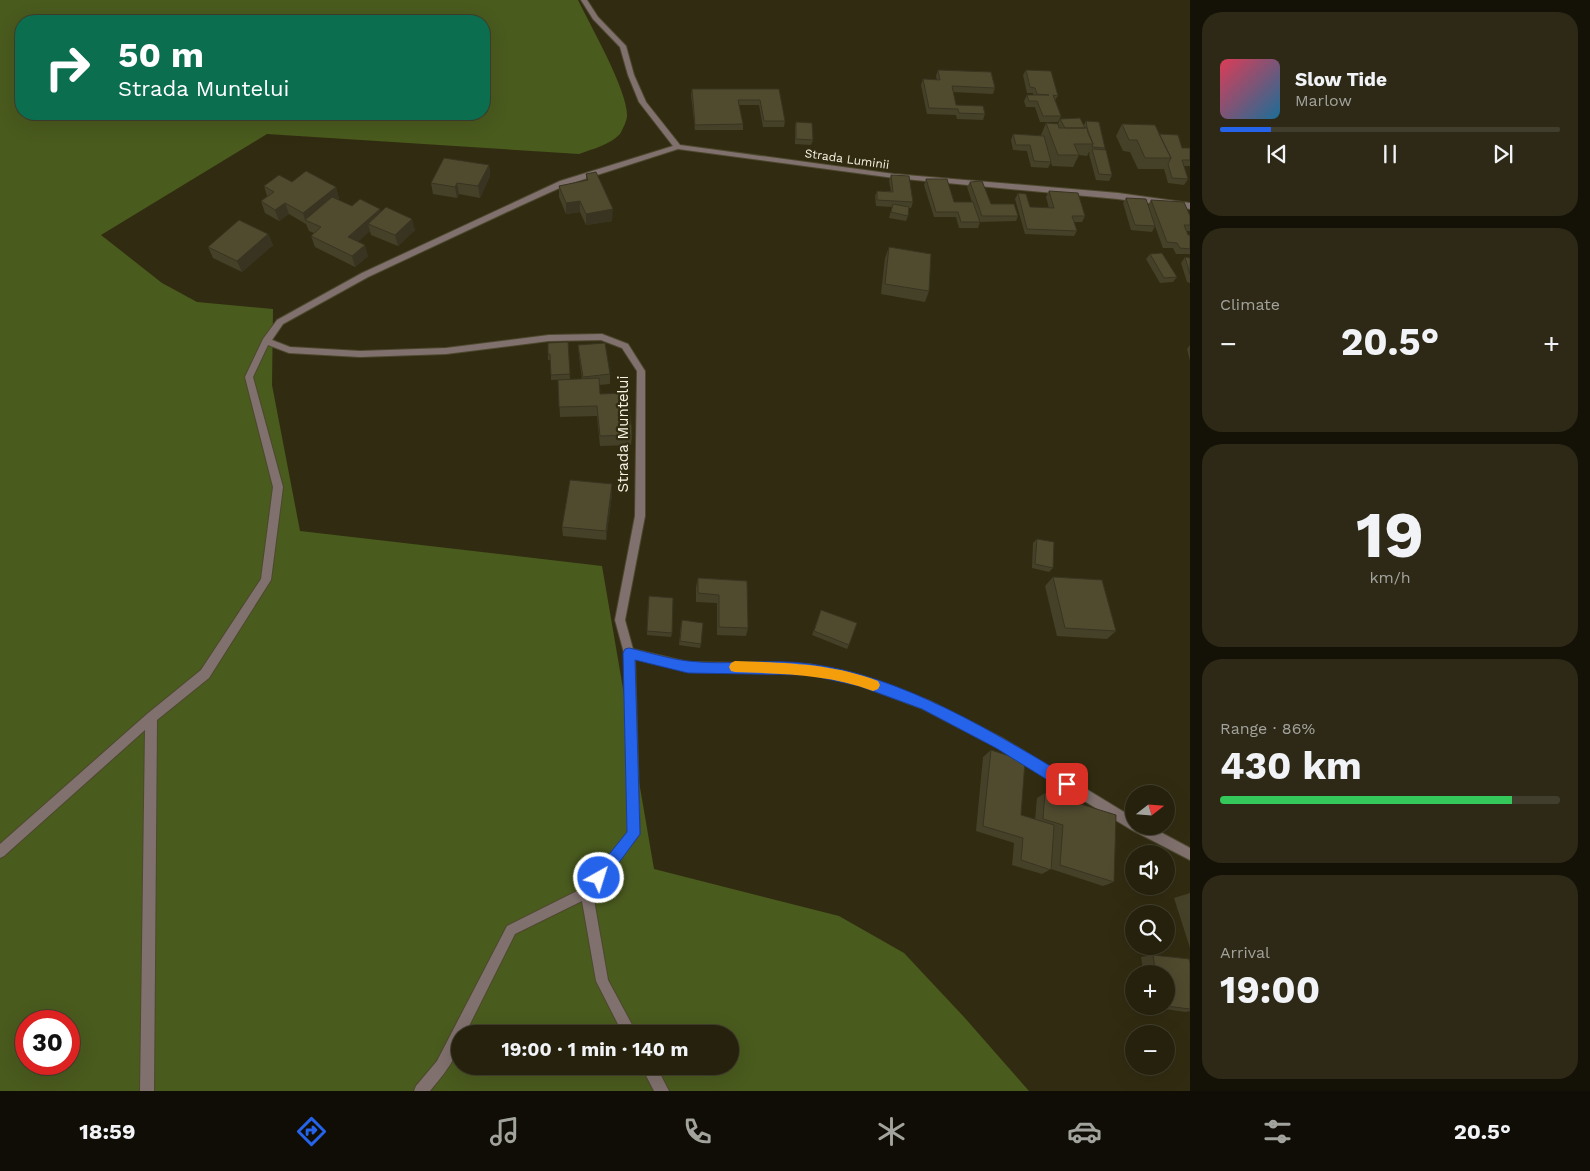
<!DOCTYPE html>
<html lang="en">
<head>
<meta charset="utf-8">
<style>
	:root { --surface:#25210d; --page:#2d2916; --text:#f1f3f6; --muted:#a3a39d; --line:#423e2e; --accent:#2563eb }
	body { margin:0; font-family:"Work Sans",sans-serif; background:var(--page); color:var(--text); height:100vh; display:flex; flex-direction:column; font-size:19px; white-space:nowrap }
	* { box-sizing:border-box; margin:0 }
	p { font-size:16px; color:var(--muted) }
	.icon { flex:none; width:28px; height:28px; fill:none; stroke:currentColor; stroke-width:2; stroke-linecap:round; stroke-linejoin:round }
	.map { position:relative; flex:1; overflow:hidden }
	.details { display:flex; flex-direction:column; gap:12px; padding:12px; background:#141207; width:400px }
	.details>* { flex:none }
	.hud { position:absolute; left:15px; top:15px; width:475px; height:105px; border-radius:20px; box-shadow:0 5px 20px #0002,0 0 0 1px var(--line); background:#0b6e4f; color:#fff; overflow:hidden }
	.needle { width:32px; rotate:73deg }
	.controls { position:absolute; left:1125px; top:785px; display:grid; gap:10px }
	.controls a { display:grid; place-items:center; width:50px; height:50px; border-radius:50%; background:var(--surface); box-shadow:0 5px 20px #0002,0 0 0 1px var(--line); font-size:25px }
	.speed { position:absolute; left:15px; top:1010px; display:flex; gap:10px; font-size:25px; font-weight:700; text-align:center }
	.speed>* { display:grid; place-content:center; width:65px; height:65px; border-radius:50%; background:var(--surface); box-shadow:0 5px 20px #0002,0 0 0 1px var(--line); line-height:1 }
	.speed .limit { border:8px solid #d22; background:#fff; color:#111 }
	.pin { position:absolute; display:grid; place-items:center; width:42px; height:42px; color:#fff; margin:-21px; border-radius:10px; box-shadow:0 2px 8px #0006 }
	.me { position:absolute; width:55px; margin:-28px; rotate:39deg; stroke-linejoin:round; filter:drop-shadow(0 0 4px #0008) }
	.turn { display:flex; align-items:center; gap:18px; height:105px; padding:0 20px; font-size:22px }
	.turn .icon { width:65px; height:65px; stroke-width:2.5 }
	.turn b { display:block; font-size:35px; line-height:42px }
	.big { font-size:38px; font-weight:700; line-height:1.1 }
	.details .card { flex:1; display:flex; flex-direction:column; justify-content:center; gap:8px; min-width:0; padding:0 18px; border-radius:20px; background:var(--page) }
	.details .dial { align-items:center; gap:0 }
	.dial b { font-size:65px; line-height:1 }
	.song { display:flex; align-items:center; gap:15px }
	.cover { width:60px; height:60px; border-radius:8px; background:linear-gradient(135deg,hsl(350 70% 55%),hsl(200 70% 35%)) }
	.played { height:5px; border-radius:2px; background:linear-gradient(90deg,var(--accent) 15%,var(--line) 15%) }
	.keys { display:flex; justify-content:space-around; direction:ltr }
	.heat { display:flex; justify-content:space-between; align-items:center; font-size:28px; direction:ltr }
	.charge { height:8px; border-radius:4px; background:linear-gradient(90deg,#34c759 86%,var(--line) 0) }
	.trip { position:absolute; left:451px; top:1025px; width:288px; height:50px; border-radius:25px; background:var(--surface); box-shadow:0 5px 20px #0002,0 0 0 1px var(--line); font-weight:700; line-height:50px; text-align:center }
	.menu { display:flex; height:80px; justify-content:space-around; align-items:center; background:#0f0d05; color:var(--muted) }
	.menu .icon { width:35px; height:35px }
	.menu .on { color:var(--accent) }
	.menu b { font-size:22px; color:var(--text) }
	main { display:flex; flex:1; min-height:0 }
	.map>svg:first-child { display:block }
	.green { fill:#4a5b1e; fill-rule:evenodd }
	.lines { fill:none; stroke-linecap:round; stroke-linejoin:round }
	.street-casing { stroke:#4d482e; stroke-width:2 }
	.street { fill:#80716e; fill-rule:evenodd }
	.wall { fill:#454028 }
	.shaded-wall { fill:#383421 }
	.building { fill:#504b2f; stroke:#383421 }
	.route { fill:#2563eb; stroke:#184099 }
	.slow { fill:#f59e0b }
	.labels { text-anchor:middle; dominant-baseline:central; stroke-width:4.5; stroke-linejoin:round; paint-order:stroke }
	.far-street-label { font-size:12px; fill:#f6f3e3; stroke:#312c11 }
	.street-label { font-size:15px; fill:#f6f3e3; stroke:#312c11 }
</style>
</head>
<body>
<main>
<div class="map">
<svg width="1190" height="1091" viewBox="0 0 1190 1091">
	<rect width="100%" height="100%" fill="#312c11"/>
	<path class="green" d="M0,0H578C590,25 628,91 627,116C627,121 622,130 620,134C610,145 592,149 579,154L267,134L101,235L162,283L197,302L273,309L272,385L300,531L602,566L654,869L839,916L904,953L964,1017L1029,1091H0ZM21,21H484V114H21ZM26,1021H69V1064H26ZM460,1034H730V1066H460Z"/>
	<g class="lines">
		<g class="street-casing">
			<path id="street" d="M581,0H587L598,17L626,46L634,75L646,102L680,145L894,174L1118,193L1190,203V209L1118,199L894,178L678,149L566,185L522,205L368,277L283,324L272,340L290,347L360,351L446,348L549,335L602,334L628,344L645,371V516L625,620L633,649L688,662L809,664L859,675L930,701L1004,739L1134,818V826H1149L1190,848V860L1130,829L996,747L923,709L859,685L809,674L688,672L635,659L640,834L593,894L608,980L637,1034H623L596,981L582,901L515,934L465,1034H460C460,1056 444,1074 430,1091H414L416,1086L437,1061L507,926L583,888L628,832L624,653L615,620L635,516L637,371L622,348L601,340L549,341L446,354L360,357L289,353L268,345L253,377L283,487L271,580L209,678L157,720L154,1091H140L145,730L4,856L0,858V844L147,714L201,670L261,579L273,487L245,377L263,339L277,320L362,273L560,181L673,146L639,102L628,75L620,47L593,19Z
				M641,1066H656L669,1091H654Z"/>
		</g>
		<use href="#street" class="street"/>
	</g>
	<path class="wall" d="M938,70L995,88L993,94L953,92L956,105L985,114L983,120L957,119L956,115L927,114L921,85L923,79L937,80L936,76Z
		M1026,70L1058,96L1055,100L1061,116L1058,122H1040L1035,107H1026L1024,101L1027,95H1033V93H1027L1023,75Z
		M692,89H779L785,121L784,127H763L759,105H739L743,124V130H695L691,95Z
		M1060,119L1084,125L1086,121L1105,148V150L1112,175L1109,181L1096,180L1089,154L1090,153L1089,152L1087,156L1079,155L1073,167L1052,166L1051,162L1048,168L1031,167L1027,151L1013,150L1011,140L1013,134L1041,136V135L1046,123L1058,124Z
		M796,122L813,140L811,145L795,144V127Z
		M1122,124L1159,134L1182,148H1190V166H1184L1188,179L1184,185L1168,183L1164,169H1138L1130,152L1123,151L1116,136Z
		M489,165L490,176L480,198L459,194L457,198L433,194L431,183Z
		M586,174L612,221L586,225L580,212L566,214L559,197V186L586,181Z
		M891,175L913,202L911,208H909L908,216L906,221L889,218L892,207L876,206L875,196L877,191H891L889,181Z
		M926,179L954,202H972L967,187L970,182L991,204L1018,216L1016,221L980,222L978,228H959L956,217H934L924,185Z
		M292,182L336,187L339,199L338,200L352,206L381,212L415,230L398,246L371,235L370,231L358,241L368,256L355,267L315,247L311,236L314,233L309,231L306,224L289,214L279,221L265,213L261,201L267,196L264,186Z
		M1049,191L1085,216L1082,222H1074L1077,231L1074,236L1025,234L1015,199L1018,193L1030,207L1049,208L1046,197Z
		M1126,198L1148,205L1151,200L1190,216V231H1186L1188,235H1190V254H1176L1173,248H1163L1155,226L1152,232L1131,230L1123,203Z
		M268,234L273,245L242,272L213,258L208,247Z
		M889,247L929,291L925,302L881,294L885,258Z
		M1150,254L1177,277L1173,282L1160,283L1146,259Z
		M1185,257L1190,258V283L1187,282L1181,263Z
		M568,342L570,379L551,380V360H548V343Z
		M578,345L610,374V384L599,385L600,394L632,435L631,445L600,446L597,416L560,417L558,380L582,379L579,356Z
		M1190,345V361L1187,349Z
		M612,484V494L606,540L563,536L562,527Z
		M1037,539L1053,568L1049,572L1032,568L1033,543Z
		M1053,577L1116,631L1107,639L1057,636L1045,586Z
		M698,578L747,581L748,628L746,636L717,635V603L696,602V587Z
		M648,600L672,633L671,637L647,635Z
		M821,610L849,645L847,649L812,635Z
		M681,624L701,644L700,648L679,645Z
		M991,750L1021,815L1035,820L1037,798L1045,793L1114,882L1103,886L1051,869L1042,874L1012,865L1014,843L976,831L983,757Z
		M1190,893V948L1174,898Z
		M1153,955L1190,963V1011L1186,1012L1150,1007L1149,1006H1166V974H1144L1141,957Z"/>
	<path class="shaded-wall" d="M489,165L490,176L480,198L478,186Z
		M457,183L459,194L457,198L455,187Z
		M336,187L339,199L309,222L305,220L303,213Z
		M580,201V212L566,214V203Z
		M285,203L289,214L279,221L275,210Z
		M380,209L383,220L368,224L370,231L351,248L348,237Z
		M613,209L612,221L586,225V214Z
		M412,219L415,230L398,246L395,235Z
		M268,234L273,245L242,272L237,261Z
		M365,245L368,256L355,267L352,256Z
		M612,484V494L606,540V531Z"/>
	<path class="building" d="M938,70L991,72L995,88L952,86L956,105L983,106L985,114L959,113L958,109L929,108L923,79L940,80Z
		M1026,70L1051,71L1058,96L1053,95L1061,116H1043L1037,101H1029L1027,95H1049L1037,94L1035,88L1030,87Z
		M692,89H779L785,121H764L760,100H738L743,124L695,125Z
		M1080,118L1085,128H1065L1060,119Z
		M1086,121L1099,122L1105,148L1092,147L1093,144L1088,133Z
		M796,122L812,123L813,140L796,139Z
		M1046,123L1058,124L1059,128H1087L1093,144H1074L1079,155H1058Z
		M1122,124L1155,125L1171,158H1145L1137,140H1129Z
		M1013,134L1044,136L1051,162L1034,161L1030,145H1016Z
		M1159,134L1178,135L1182,148H1190V160H1182L1188,179L1172,178L1168,164L1171,158Z
		M1092,149L1106,150L1112,175L1099,174Z
		M444,158L489,165L478,186L457,183L455,187L431,183Z
		M306,171L336,187L303,213L285,203L275,210L261,201L274,192L264,186L279,175L292,182Z
		M596,172L613,209L586,214L580,201L566,203L559,186L588,180L586,174Z
		M891,175L909,176L913,202L877,200V191L893,192Z
		M926,179H947L954,202H973L980,222H961L958,212H936Z
		M982,181L991,204H1014L1018,216H982L970,182Z
		M1049,191L1078,193L1085,216H1072L1077,231L1027,229L1018,193L1026,194L1030,207L1054,208Z
		M332,197L352,206L360,199L380,209L348,237L365,245L352,256L311,236L321,227L305,220Z
		M1126,198L1146,199L1155,226L1135,225Z
		M1151,200L1184,202L1190,216V225H1184L1188,235H1190V249L1180,248L1177,243L1167,242Z
		M893,204L909,207L908,216L891,212Z
		M386,207L412,219L395,235L368,224Z
		M239,220L268,234L237,261L208,247Z
		M889,247L931,254L929,291L885,284Z
		M1162,253L1177,277L1164,278L1150,254Z
		M1185,257L1190,258V274Z
		M568,342L570,374L551,375L550,354H548V343Z
		M605,343L610,374L583,377L578,345Z
		M599,378L600,394L628,393L632,435L600,436L597,406L559,407L558,380Z
		M570,480L612,484L606,531L562,527Z
		M1037,539L1054,542L1053,568L1035,564Z
		M1053,577L1102,580L1116,631L1065,628Z
		M698,578L747,581L748,628L719,627V595L698,593Z
		M649,596L673,598L672,633L647,631Z
		M821,610L857,623L849,645L814,631Z
		M682,620L703,623L701,644L680,641Z
		M991,750L1025,761L1021,815L1054,825L1051,870L1021,860L1023,838L983,826Z
		M1045,793L1116,815L1114,882L1060,865L1063,825L1043,819Z
		M1153,955L1189,959L1190,963V1009L1166,1006V974H1156Z"/>
	<path class="route" d="M629,648C648,652 669,659 688,661C728,666 770,658 810,664C901,675 995,733 1072,779L1074,784L1072,789L1067,791L1062,789L996,748L922,709L859,686L809,675L688,673L635,660L640,834L604,883L599,885L594,883L592,878L594,873L627,832L623,653L625,649Z"/>
	<path class="slow" d="M735,661C786,663 830,663 878,681L880,685L878,689L873,691C827,674 784,674 735,672L731,671L729,667L731,663Z"/>
	<g class="labels">
		<g class="far-street-label">
			<text transform="translate(847 159) rotate(8)">Strada Luminii</text>
		</g>
		<g class="street-label">
			<text transform="translate(623 434) rotate(-90)">Strada Muntelui</text>
		</g>
	</g>
</svg>
<div class="controls">
<a><svg class="needle" viewBox="-14 -14 28 28"><path d="M0-13l5 13h-10z" fill="#e53935"/><path d="M0 13l5-13h-10z" fill="#a3a39d"/></svg></a>
<a><svg class="icon" aria-label="sound" viewBox="0 0 24 24"><path d="M4 9h4l5-4v14l-5-4H4zM17 9q2 3 0 6"/></svg></a>
<a><svg class="icon" aria-label="search" viewBox="0 0 24 24"><circle cx="10" cy="10" r="6"/><path d="M15 15l6 6"/></svg></a>
<a>+</a>
<a>−</a>
</div>
<div class="speed"><div class="limit">30</div></div>
<div class="pin" style="left:1067px;top:784px;background:#d93025"><svg class="icon" aria-label="arrive" viewBox="0 0 24 24"><path d="M6 21V4h12l-3 4 3 4H6"/></svg></div>
<svg class="me" style="left:599px;top:878px" viewBox="-20 -20 40 40"><circle r="17" fill="#2563eb" stroke="#fff" stroke-width="3"/><path d="M0-11L8 9 0 5-8 9z" fill="#fff"/></svg>
<div class="trip">19:00 · 1 min · 140 m</div>
<div class="hud">
<div class="turn"><svg class="icon" aria-label="right" viewBox="0 0 24 24"><path d="M7 20v-9h11M14 6l5 5-5 5"/></svg><div><b>50 m</b>Strada Muntelui</div></div>
</div>
</div>
<section class="details">
<div class="card">
<div class="song"><i class="cover"></i><div><b>Slow Tide</b><p>Marlow</p></div></div>
<div class="played"></div>
<div class="keys"><svg class="icon" aria-label="previous" viewBox="0 0 24 24"><path d="M18 5L8 12l10 7zM5 5v14"/></svg><svg class="icon" aria-label="pause" viewBox="0 0 24 24"><path d="M8 5v14M16 5v14"/></svg><svg class="icon" aria-label="next" viewBox="0 0 24 24"><path d="M6 5l10 7-10 7zM19 5v14"/></svg></div>
</div>
<div class="card"><p>Climate</p>
<div class="heat"><a>−</a><b class="big">20.5°</b><a>+</a></div>
</div>
<div class="card dial"><b>19</b><p>km/h</p></div>
<div class="card"><p>Range · 86%</p><b class="big">430 km</b><div class="charge"></div></div>
<div class="card"><p>Arrival</p><b class="big">19:00</b></div>
</section>
</main>
<nav class="menu">
<b>18:59</b>
<svg class="icon on" aria-label="directions" viewBox="0 0 24 24"><path d="M12 3l9 9-9 9-9-9zM9 14v-3h6M13 9l2 2-2 2"/></svg>
<svg class="icon" aria-label="music" viewBox="0 0 24 24"><path d="M9 18V5l10-2v13"/><circle cx="6" cy="18" r="3"/><circle cx="16" cy="16" r="3"/></svg>
<svg class="icon" aria-label="phone" viewBox="0 0 24 24"><path d="M5 4h4l2 5-3 2q2 4 5 5l2-3 5 2v4C11 20 4 13 5 4z"/></svg>
<svg class="icon" aria-label="climate" viewBox="0 0 24 24"><path d="M12 3v18M4 7l16 10M4 17L20 7"/></svg>
<svg class="icon" aria-label="car" viewBox="0 0 24 24"><path d="M5 17H2v-5l4-1 3-4h7l3 4 3 1v5h-3M9 17h6M6 11h13"/><circle cx="7" cy="17" r="2"/><circle cx="17" cy="17" r="2"/></svg>
<svg class="icon" aria-label="filters" viewBox="0 0 24 24"><path d="M4 7h16M4 17h16"/><circle cx="9" cy="7" r="2"/><circle cx="15" cy="17" r="2"/></svg>
<b>20.5°</b>
</nav>
</body>
</html>
